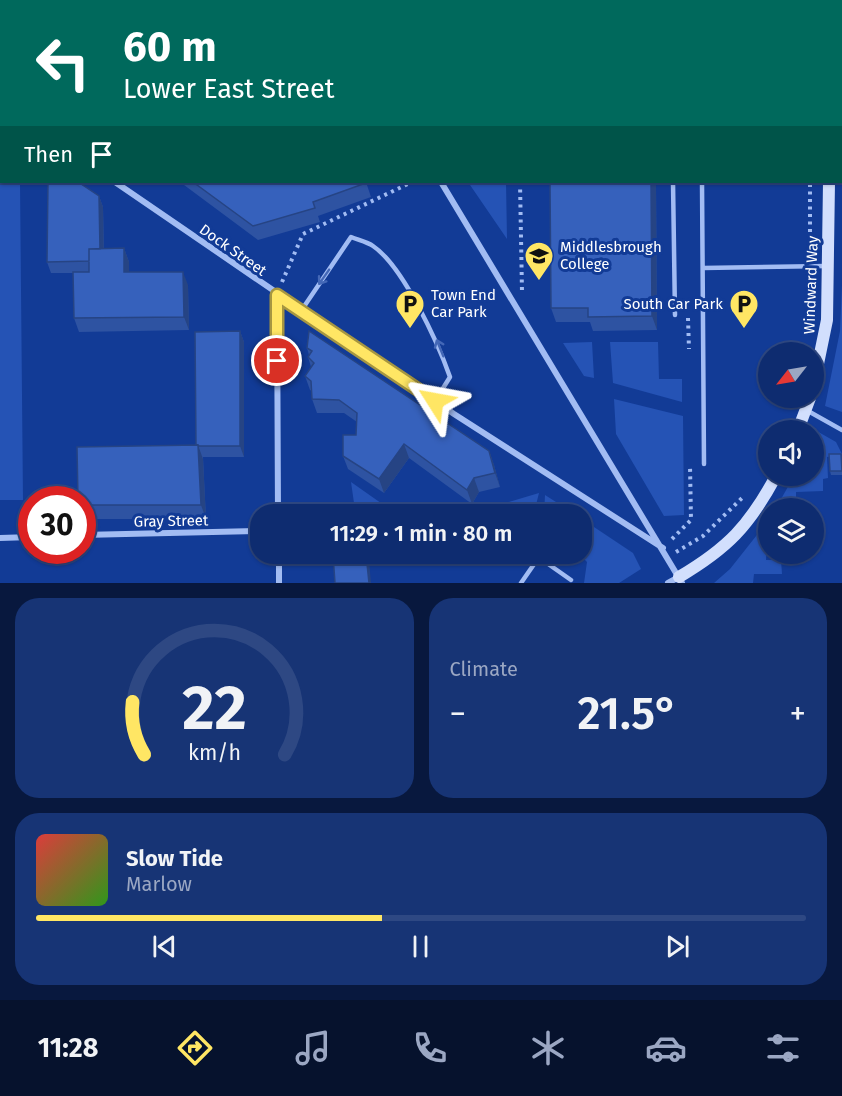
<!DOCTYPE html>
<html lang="en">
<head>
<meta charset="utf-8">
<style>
	:root { --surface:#0e2c70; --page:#173475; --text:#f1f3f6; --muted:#9ba7c3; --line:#2e4883; --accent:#ffe664 }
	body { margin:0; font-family:"Fira Sans",sans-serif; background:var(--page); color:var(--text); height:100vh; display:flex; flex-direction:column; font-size:22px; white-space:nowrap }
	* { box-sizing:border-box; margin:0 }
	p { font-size:20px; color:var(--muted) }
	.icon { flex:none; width:33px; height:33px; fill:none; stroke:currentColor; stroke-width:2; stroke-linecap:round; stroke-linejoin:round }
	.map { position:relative; height:583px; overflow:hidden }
	.panel { display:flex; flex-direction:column; gap:15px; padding:15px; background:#08183e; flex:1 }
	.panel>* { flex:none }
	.top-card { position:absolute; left:0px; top:0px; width:843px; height:183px; box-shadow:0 2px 4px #0004,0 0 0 2px var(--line); background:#00695c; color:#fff; overflow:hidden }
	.needle { width:39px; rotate:239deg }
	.controls { position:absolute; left:758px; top:342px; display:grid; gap:12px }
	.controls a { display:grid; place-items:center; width:66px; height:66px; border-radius:50%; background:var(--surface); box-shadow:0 2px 4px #0004,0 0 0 2px var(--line); font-size:30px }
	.speed { position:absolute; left:18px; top:486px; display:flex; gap:12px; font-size:30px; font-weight:700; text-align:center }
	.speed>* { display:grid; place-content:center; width:78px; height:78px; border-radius:50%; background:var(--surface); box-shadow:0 2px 4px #0004,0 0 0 2px var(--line); line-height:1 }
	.speed .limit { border:9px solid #d22; background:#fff; color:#111 }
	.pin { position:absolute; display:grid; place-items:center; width:51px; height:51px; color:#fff; margin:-26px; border:3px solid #fff; border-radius:50%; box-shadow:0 2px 6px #0007 }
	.me { position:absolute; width:66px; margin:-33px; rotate:304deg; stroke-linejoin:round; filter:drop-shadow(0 0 4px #0008) }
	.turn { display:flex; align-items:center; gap:21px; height:126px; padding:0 24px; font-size:27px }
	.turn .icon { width:78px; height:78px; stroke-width:2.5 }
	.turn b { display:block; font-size:42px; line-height:51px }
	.then { display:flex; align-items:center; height:57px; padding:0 24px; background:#0003; gap:12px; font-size:22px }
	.big { font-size:45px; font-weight:600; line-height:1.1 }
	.panel .widget { flex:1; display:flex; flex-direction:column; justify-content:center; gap:9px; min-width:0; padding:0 21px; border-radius:24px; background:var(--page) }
	.panel .dial { align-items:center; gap:0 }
	.dial svg { height:156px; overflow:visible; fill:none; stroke:var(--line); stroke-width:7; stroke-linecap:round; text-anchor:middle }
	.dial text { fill:var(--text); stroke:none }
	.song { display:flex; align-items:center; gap:18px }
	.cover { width:72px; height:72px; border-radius:9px; background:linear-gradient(135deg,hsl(0 70% 55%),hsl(110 70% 35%)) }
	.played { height:6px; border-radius:3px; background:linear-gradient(90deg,var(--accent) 45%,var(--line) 45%) }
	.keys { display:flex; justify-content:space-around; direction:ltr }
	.heat { display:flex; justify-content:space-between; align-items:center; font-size:33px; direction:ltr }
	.panel .tiles { flex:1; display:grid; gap:15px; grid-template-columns:1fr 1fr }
	.widget:last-child { grid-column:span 2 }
	.trip { position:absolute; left:250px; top:504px; width:342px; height:60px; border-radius:24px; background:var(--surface); box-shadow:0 2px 4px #0004,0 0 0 2px var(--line); font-weight:600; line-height:60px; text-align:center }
	.tab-bar { display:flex; height:96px; justify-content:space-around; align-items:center; background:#06122d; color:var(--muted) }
	.tab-bar .icon { width:42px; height:42px }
	.tab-bar .on { color:var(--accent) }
	.tab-bar b { font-size:27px; color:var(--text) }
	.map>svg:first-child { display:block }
	.green { fill:#2553b5 }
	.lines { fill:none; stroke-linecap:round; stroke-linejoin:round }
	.path { stroke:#a2bcf3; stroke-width:4; stroke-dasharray:3 4.5; stroke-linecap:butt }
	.lane { stroke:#a2bcf3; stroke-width:4.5 }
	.street { stroke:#a2bcf3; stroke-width:6 }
	.secondary { stroke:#d2dffd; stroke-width:12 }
	.wall { fill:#2e53a2 }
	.shaded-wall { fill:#264484 }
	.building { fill:#3661bc; stroke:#264484; stroke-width:1.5 }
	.oneway { stroke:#4468b7 }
	.route-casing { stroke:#a69641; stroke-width:15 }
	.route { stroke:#ffe664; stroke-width:10 }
	.labels { text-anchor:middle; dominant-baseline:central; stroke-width:6; stroke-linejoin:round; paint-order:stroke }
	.poi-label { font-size:15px; fill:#fff; stroke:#123b96; text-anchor:start }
	.street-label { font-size:15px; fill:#fff; stroke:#123b96 }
</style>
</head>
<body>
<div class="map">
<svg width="842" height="583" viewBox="0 0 842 583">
	<rect width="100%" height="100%" fill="#123b96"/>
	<path class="green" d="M364,0H505V1L365,2Z
		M0,179L2,182H20L23,500H0Z
		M468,182H506L507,239Z
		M842,285V412L825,406L840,331Z
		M592,342L594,378L584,376L563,343Z
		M610,342H658L659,379H682V402L613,383Z
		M614,399L683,416L684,515L664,516L616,434Z
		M815,430L836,442L842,454L827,457L828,478L823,479V491L796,492V508H776L794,476H813Z
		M351,482L388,508L385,514H359L355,510Z
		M539,493L535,509H485Z
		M545,495L575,514H544Z
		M582,519L633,553L641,569L619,583H584L587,562L579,554H582V538L587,533L582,529Z
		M768,521L766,560H781L782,574H754L753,583H714L730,569Z"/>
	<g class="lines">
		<path class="path" d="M342,0V2
			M517,0V2
			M520,182L522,292
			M810,232V182
			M282,282L303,234L412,182
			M688,318L689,349
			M764,465L768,457
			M672,539L691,520L690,465
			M676,552L703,536L742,498"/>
		<path class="lane" d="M670,0V2
			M699,0V2
			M673,182L675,315
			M702,182L704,464
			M703,268L826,266
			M301,311L351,237C358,240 367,242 373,246C403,266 438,343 450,377L435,401
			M808,411L842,430
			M534,554L571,580
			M521,583L539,557"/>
		<path class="street" d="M0,93L2,95
			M115,182L454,414L663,548
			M441,182L682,583
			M277,295L278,514
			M82,535L261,531
			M0,538L32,537
			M279,554V583
			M668,583L679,577"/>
		<path class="secondary" d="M834,2V0
			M813,388L827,320L829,182
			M798,430L810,398
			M679,577C728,548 749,526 776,476"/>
	</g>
	<path class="wall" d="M0,0L2,2V54L0,53Z
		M180,182H366L371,197L318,216L320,222L258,240Z
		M550,182H656L657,330L593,331L590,322H556L551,308Z
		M99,196L103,207L104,249L124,248L129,262V272L188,285L189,330L79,332L74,318L73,273H51L47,262Z
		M240,331L244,342V457H203L206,519H83L82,500L196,445Z
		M307,348L489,451L494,465L500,487L479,492L472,504L409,458L384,493L348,469L343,456L356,435L357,422L344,413H317L312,399V391L310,390L305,376L311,367L308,357L309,355Z
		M842,456V475H831L830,471Z"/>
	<path class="shaded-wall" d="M651,182H656L657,330L652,316Z
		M99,196L103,207L104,262L100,252Z
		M124,248L129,262V286L124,272Z
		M183,272L188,285L189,330L184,317Z
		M240,331L244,342V457L240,446Z
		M404,444L409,458L384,493L379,479Z
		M198,445L203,459L206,519L201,505Z
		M489,451L494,465L500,487L495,473Z
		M474,478L479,492L472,504L467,490Z
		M366,554L369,560L371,583H369Z"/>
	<path class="building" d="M0,0H328L329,2H2V44L0,43Z
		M48,182H78L99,196L100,249H89V261L47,262Z
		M193,182H366V183L313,202L315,208L253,226Z
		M550,182H651L652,316L588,317V308H551Z
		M124,248V272H183L184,317L74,318L73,272H89V249Z
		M240,331V446H199L198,445H196L195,332Z
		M309,331L489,451L495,473L474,478L467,490L404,444L379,479L343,456V435H356L357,413L339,400L312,399L311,381L305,376L314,363L308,357L312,351L307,348Z
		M198,445L201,505H82V500H78L77,447Z
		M829,454H841L842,471H830Z
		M354,554H366L369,583H335L333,555Z"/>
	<defs><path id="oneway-shaft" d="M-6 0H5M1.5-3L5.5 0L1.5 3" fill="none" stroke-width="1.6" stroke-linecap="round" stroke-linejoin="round" transform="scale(1.5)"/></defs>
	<g class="oneway">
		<use href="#oneway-shaft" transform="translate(324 277) rotate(125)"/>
		<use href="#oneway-shaft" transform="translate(440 348) rotate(-112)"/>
	</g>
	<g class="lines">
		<g class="route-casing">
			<path id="route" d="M277,361V295L435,401"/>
		</g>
		<use href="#route" class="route"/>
	</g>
	<defs>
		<g id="university-pin" transform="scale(1.5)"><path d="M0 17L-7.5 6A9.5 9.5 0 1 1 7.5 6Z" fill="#ffe664" stroke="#123b96"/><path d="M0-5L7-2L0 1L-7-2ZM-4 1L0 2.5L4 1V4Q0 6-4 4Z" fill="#111"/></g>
		<g id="parking-pin" transform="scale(1.5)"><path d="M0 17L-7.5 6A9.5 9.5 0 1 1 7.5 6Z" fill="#ffe664" stroke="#123b96"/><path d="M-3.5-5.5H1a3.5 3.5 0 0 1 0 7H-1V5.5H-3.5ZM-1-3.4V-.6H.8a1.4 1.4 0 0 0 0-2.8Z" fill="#111"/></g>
	</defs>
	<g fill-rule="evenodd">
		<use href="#university-pin" x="539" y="256"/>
		<use href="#parking-pin" x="410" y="304"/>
		<use href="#parking-pin" x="744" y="304"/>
	</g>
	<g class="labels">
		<g class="poi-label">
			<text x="560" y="247">Middlesbrough<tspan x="560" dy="17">College</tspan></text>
			<text x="431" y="295">Town End<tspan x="431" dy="17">Car Park</tspan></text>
			<text x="723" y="304" text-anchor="end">South Car Park</text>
		</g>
		<g class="street-label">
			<text transform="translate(233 250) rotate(35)">Dock Street</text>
			<text transform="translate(811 285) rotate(-88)">Windward Way</text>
			<text transform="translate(171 521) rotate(-1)">Gray Street</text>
		</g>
	</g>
</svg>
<div class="controls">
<a><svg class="needle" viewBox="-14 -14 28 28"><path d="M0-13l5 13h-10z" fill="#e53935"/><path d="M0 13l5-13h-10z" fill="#9ba7c3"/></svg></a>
<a><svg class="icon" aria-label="sound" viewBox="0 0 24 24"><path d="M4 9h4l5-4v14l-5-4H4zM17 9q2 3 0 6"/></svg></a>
<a><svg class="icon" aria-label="layers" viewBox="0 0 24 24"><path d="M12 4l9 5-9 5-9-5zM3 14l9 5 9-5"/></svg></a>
</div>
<div class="speed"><div class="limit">30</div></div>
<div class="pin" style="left:277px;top:361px;background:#d93025"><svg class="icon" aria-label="arrive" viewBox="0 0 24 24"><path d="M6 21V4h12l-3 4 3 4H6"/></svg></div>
<svg class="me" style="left:435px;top:401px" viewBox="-20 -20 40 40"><path d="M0-17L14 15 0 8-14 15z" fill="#ffe664" stroke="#fff" stroke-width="4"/></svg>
<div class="trip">11:29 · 1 min · 80 m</div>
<div class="top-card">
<div class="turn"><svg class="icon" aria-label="left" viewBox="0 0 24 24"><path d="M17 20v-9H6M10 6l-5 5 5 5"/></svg><div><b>60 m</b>Lower East Street</div></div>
<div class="then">Then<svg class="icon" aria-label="arrive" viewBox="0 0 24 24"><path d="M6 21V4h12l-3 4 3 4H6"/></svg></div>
</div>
</div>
<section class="panel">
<div class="tiles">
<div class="widget dial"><svg viewBox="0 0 100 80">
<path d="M14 69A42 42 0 1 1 86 69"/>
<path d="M14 69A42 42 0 0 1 8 42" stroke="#ffe664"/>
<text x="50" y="56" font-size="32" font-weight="700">22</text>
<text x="50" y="72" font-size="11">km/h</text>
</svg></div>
<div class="widget"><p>Climate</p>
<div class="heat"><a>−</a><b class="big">21.5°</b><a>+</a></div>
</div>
<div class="widget">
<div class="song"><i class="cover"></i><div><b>Slow Tide</b><p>Marlow</p></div></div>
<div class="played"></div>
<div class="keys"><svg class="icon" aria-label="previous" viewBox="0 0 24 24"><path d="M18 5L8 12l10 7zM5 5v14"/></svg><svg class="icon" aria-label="pause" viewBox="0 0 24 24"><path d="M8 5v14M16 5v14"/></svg><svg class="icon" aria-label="next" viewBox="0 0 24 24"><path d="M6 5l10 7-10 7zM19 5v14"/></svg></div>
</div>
</div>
</section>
<nav class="tab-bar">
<b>11:28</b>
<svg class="icon on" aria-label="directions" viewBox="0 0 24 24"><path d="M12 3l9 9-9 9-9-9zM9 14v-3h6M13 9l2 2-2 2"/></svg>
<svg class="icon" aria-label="music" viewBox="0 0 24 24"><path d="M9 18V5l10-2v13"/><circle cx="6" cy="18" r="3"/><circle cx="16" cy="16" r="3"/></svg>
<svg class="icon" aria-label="phone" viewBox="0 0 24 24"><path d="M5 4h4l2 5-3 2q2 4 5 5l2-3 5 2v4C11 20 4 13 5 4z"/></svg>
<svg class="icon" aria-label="climate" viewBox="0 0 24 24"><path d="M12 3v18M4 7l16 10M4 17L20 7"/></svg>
<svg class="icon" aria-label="car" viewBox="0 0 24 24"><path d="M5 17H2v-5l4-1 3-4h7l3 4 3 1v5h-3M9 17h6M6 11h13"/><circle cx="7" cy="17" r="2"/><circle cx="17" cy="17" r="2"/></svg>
<svg class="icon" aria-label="filters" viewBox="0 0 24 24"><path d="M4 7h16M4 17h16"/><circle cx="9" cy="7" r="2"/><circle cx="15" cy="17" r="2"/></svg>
</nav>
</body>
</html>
